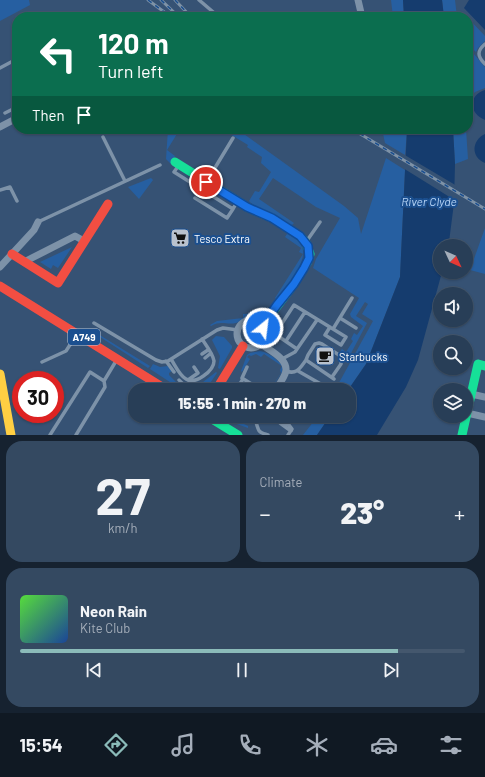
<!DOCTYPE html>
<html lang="en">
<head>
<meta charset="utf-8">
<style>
	:root { --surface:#283e57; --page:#344961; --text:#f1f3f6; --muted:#a5aeba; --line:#44576d; --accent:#8bbbb9 }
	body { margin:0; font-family:Barlow,sans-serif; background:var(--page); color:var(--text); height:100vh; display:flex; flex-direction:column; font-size:15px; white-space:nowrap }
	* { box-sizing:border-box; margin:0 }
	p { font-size:13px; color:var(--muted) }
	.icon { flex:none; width:22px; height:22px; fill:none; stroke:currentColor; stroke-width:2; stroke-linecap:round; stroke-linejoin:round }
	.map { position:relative; height:435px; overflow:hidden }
	.sheet { display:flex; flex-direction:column; gap:6px; padding:6px; background:#162230; flex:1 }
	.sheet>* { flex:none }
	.banner { position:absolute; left:12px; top:12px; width:461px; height:122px; border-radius:16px; box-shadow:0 1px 3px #0004,0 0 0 1px var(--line); background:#0b6e4f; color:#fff; overflow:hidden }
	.needle { width:26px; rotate:134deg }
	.controls { position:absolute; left:433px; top:239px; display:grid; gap:8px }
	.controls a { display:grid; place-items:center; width:40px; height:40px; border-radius:50%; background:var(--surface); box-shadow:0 1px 3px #0004,0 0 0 1px var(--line); font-size:20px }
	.speed { position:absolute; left:12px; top:371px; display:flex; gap:8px; font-size:20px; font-weight:700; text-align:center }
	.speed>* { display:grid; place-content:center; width:52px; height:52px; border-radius:50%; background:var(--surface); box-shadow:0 1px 3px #0004,0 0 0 1px var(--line); line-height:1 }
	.speed .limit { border:6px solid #d22; background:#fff; color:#111 }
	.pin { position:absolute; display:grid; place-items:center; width:34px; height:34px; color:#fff; margin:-17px; border:2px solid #fff; border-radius:50%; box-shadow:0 1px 4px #0007 }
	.me { position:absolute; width:44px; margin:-22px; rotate:29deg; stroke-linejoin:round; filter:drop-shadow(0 0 3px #0008) }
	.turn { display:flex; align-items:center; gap:14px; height:84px; padding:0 20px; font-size:18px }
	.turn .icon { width:52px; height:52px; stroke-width:2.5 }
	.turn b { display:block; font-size:28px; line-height:34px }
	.then { display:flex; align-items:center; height:38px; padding:0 20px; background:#0003; gap:8px; font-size:15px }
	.big { font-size:30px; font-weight:800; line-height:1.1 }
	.sheet .tile { flex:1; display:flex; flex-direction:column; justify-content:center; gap:6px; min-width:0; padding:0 14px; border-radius:16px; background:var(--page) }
	.sheet .dial { align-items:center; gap:0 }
	.dial b { font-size:52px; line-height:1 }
	.song { display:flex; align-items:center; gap:12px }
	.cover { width:48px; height:48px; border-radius:6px; background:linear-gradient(135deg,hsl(110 70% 55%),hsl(220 70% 35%)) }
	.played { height:4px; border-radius:2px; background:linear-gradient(90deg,var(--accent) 85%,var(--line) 85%) }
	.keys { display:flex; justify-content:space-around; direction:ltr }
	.heat { display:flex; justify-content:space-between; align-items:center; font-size:22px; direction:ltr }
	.sheet .tiles { flex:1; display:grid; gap:6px; grid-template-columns:1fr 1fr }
	.tile:last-child { grid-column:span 2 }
	.trip { position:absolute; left:128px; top:383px; width:228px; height:40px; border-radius:16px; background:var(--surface); box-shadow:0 1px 3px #0004,0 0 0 1px var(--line); font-weight:800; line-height:40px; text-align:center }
	.tab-bar { display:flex; height:64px; justify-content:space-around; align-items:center; background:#101923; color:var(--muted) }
	.tab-bar .icon { width:28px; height:28px }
	.tab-bar .on { color:var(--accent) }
	.tab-bar b { font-size:18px; color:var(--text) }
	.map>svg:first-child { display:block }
	.green { fill:#265fa1 }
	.water { fill:#153c6e }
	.pier { fill:#365274 }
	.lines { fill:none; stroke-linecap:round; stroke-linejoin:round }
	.lane { stroke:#7d92a8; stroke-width:3.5 }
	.street { stroke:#7d92a8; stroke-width:7 }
	.fast { stroke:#16e098; stroke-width:9 }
	.slow { stroke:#ffcf43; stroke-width:9 }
	.jam { stroke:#f24e42; stroke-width:9 }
	.rail-casing { stroke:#7e92a7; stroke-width:3 }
	.rail { stroke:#1b4f8f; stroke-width:1.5; stroke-dasharray:4.5; stroke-linecap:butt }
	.route-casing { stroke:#114b97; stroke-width:10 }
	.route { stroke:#1a73e8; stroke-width:7 }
	.labels { text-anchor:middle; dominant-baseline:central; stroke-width:4; stroke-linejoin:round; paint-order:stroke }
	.shield { fill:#1b4f8f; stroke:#bbcadd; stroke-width:1 }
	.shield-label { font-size:10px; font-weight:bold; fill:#fff }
	.poi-label { font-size:11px; fill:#fff; stroke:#1b4f8f; text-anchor:start }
	.water-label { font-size:12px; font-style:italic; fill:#b5d3f5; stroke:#1b4f8f }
</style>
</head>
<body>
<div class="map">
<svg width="485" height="435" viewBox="0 0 485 435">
	<rect width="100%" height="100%" fill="#365274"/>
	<path class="green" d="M0,0H29L30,5L0,21Z
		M391,0H403L404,17H393Z
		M442,0H455L457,17H444Z
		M468,18L485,36V41L478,48L476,52C466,44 468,30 468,18Z
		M468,47L485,67V88L475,92L468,102Z
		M168,129H180L167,150L175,156L171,164L166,159Z
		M228,129H237L344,206L358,218L361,234L386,158L405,170L400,277L366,364L348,390H335L373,321L362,314L368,304L365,302L356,316L367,323L348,359L339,353L342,349L346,352L353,341L351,339L354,333L357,335L363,326L351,317L350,314L359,298L313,268L316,259L340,218L316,207L273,178L259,199L294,223L291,226L251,203L249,201L255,191L259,192L271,172L261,163L262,157L247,147L248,145L230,134Z
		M382,129H399L407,132L405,155L385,143Z
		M453,129H466L468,159L455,164Z
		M151,178L153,180L139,199L128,187Z
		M485,228V274L470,270Z
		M287,234C291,236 297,239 300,243C312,259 286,287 276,299L275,298L303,254L299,252L301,248L285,237Z
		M72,247L58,268L53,265L51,269L40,262Z
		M267,311C260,321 257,315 248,317C243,318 240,322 236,323C226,325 221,320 211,326L210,325L217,321L243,318V314L255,313V316L261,315Z
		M98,334L150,366L148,368L97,335Z
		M216,336L224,337L232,346V348L220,369L218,368L220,356L212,340Z
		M260,351C268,352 279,360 283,367L282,372L270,390L265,388L267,385H273L281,373L280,370L282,366L264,354L261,357L256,354L251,356L249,355L247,357L250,359L242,372L241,371L247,355L250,353Z
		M153,364L160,367L168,366L172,371L169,373V375L180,386H176L150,369Z
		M216,372L217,373L206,389L204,390H194V389Z
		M223,416H241L244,419L242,423L248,426V428L231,422Z
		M318,416H330L317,435H303Z"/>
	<path class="water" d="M403,0H442L444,17H404Z
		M469,0H485V30L464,8Z
		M485,90V120C469,114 468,95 485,90Z
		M407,129H453L455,164L454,203L449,242L448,246H440V272H442L418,360L406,387L377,435H317L330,416H349V390H348L366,364L400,277Z
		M485,134V163C470,157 472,140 485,134Z"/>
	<path class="pier" d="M403,154L457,186L456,201L403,168Z"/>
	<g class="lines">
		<path class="lane" d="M199,0L219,17
			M485,44C477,51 477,56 485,64
			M0,68L13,61
			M5,113L17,107
			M103,137L125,181
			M179,165L174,172L233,209L237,202
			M207,181L233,138
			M0,190L10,187L17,201
			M195,198L227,218L233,209
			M38,222L160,165
			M306,242L320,222
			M340,318L356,328
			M94,323L156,360L162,362L168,361L217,330L223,328L238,330
			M333,329L352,298
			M286,341L305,312
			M297,349L275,334L294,305L346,337L341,345L325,335L330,327
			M202,354L208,350
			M205,358L211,353
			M171,359C175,365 179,375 186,379C195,385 214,371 214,361C213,354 206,345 202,339
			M282,359L295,352L317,320
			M306,360L308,355L315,344L319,343L322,344L339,355L341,359V364L332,377
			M166,361L174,372
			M42,362L66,351L77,334
			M247,367L242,378L261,390
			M286,371C297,375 300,368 306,360L334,379
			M298,371L326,387L324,390
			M179,380C184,386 187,385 194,382
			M188,380L198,373L194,367
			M236,390L243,379
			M260,416L256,422C259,433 259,432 268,435
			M275,416L289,425L292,429L288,435
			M278,419L280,423L291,431
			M50,435L90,372L104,381
			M76,435L105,387L104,381L116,361"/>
		<path class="street" d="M358,0L362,17
			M0,127L17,118
			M24,262L75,236L84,241
			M0,267L34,230L38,222
			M237 334a14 14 0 1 1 28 0a14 14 0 1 1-28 0Z
			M261,344C269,350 291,360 285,374C283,379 279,385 275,390
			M471,394L485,397
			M467,413L485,417"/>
		<path class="fast" d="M175,162L247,207L272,218L300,236L306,243L310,254L307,263L294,284L262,326
			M207,416L238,435
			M462,435L478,364L485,366"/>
		<path class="slow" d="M0,374L11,435"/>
		<path class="jam" d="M12,254L58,283L108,204
			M0,286L167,390
			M216,390L243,346"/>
		<g class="rail-casing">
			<path id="rail" d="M148,0L171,17
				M161,0L179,17
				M175,0L191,17
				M352,129L485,209"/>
		</g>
		<use href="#rail" class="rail"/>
	</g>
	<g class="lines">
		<g class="route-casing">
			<path id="route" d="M206,182L247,207L272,218L300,236L308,246L309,258L304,268L294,284L277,305L262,326L263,328"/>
		</g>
		<use href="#route" class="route"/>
	</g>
	<defs>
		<g id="supermarket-square" transform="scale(1)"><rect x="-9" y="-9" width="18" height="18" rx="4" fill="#b9c2ce" stroke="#1b4f8f"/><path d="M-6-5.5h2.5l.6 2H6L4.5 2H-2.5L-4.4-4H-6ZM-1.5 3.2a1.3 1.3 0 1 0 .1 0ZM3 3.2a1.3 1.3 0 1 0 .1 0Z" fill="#111"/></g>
		<g id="cafe-square" transform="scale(1)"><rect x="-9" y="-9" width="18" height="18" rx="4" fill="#b9c2ce" stroke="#1b4f8f"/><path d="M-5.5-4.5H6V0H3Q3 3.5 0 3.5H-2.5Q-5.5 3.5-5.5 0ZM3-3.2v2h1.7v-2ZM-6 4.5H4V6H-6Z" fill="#111"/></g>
	</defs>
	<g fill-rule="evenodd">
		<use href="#supermarket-square" x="180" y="238"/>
		<use href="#cafe-square" x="325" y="356"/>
	</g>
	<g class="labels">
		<rect class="shield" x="68" y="329" width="32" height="16" rx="3"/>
		<g class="shield-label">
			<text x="84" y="337">A749</text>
		</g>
		<g class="poi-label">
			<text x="194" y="238">Tesco Extra</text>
			<text x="339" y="356">Starbucks</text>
		</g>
		<g class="water-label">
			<text x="429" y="201">River Clyde</text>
		</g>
	</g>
</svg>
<div class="controls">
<a><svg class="needle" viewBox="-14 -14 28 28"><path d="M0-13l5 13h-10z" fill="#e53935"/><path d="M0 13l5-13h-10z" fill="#a5aeba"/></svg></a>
<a><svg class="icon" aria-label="sound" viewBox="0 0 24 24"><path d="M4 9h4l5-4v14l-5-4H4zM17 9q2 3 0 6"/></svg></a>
<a><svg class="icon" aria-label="search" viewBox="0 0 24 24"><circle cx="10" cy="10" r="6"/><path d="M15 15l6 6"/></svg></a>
<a><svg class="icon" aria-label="layers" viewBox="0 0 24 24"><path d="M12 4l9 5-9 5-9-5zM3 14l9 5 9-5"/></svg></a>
</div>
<div class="speed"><div class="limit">30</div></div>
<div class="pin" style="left:206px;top:182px;background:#d93025"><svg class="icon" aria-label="arrive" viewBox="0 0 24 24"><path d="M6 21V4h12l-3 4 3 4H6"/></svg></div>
<svg class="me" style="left:263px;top:328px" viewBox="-20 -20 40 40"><circle r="17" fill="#1a73e8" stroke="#fff" stroke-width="3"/><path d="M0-11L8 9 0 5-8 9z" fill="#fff"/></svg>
<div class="trip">15:55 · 1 min · 270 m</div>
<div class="banner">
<div class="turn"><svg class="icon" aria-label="left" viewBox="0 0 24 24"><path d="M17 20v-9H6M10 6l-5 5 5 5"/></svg><div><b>120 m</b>Turn left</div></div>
<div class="then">Then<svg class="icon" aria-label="arrive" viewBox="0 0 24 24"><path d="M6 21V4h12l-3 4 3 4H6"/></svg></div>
</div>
</div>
<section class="sheet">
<div class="tiles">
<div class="tile dial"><b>27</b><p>km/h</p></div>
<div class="tile"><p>Climate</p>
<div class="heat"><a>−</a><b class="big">23°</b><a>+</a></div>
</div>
<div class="tile">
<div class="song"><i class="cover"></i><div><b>Neon Rain</b><p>Kite Club</p></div></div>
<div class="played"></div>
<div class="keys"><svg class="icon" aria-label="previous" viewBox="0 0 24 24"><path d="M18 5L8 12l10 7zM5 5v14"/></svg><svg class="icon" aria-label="pause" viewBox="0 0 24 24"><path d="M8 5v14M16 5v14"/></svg><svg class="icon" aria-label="next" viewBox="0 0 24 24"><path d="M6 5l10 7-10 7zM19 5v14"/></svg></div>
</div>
</div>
</section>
<nav class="tab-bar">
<b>15:54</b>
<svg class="icon on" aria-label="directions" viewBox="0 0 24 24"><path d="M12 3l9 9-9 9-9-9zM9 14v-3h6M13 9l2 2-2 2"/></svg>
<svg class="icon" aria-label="music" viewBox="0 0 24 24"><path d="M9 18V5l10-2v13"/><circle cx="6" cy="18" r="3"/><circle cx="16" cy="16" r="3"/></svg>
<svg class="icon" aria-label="phone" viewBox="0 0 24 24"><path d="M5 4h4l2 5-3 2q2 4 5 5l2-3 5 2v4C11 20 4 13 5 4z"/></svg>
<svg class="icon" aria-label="climate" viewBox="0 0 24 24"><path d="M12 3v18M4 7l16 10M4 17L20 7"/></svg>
<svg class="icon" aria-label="car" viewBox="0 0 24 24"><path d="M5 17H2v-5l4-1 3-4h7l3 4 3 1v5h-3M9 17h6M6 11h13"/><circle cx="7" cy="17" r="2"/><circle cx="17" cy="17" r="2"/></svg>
<svg class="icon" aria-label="filters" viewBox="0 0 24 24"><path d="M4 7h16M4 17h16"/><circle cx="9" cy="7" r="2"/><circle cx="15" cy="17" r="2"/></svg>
</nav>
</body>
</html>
